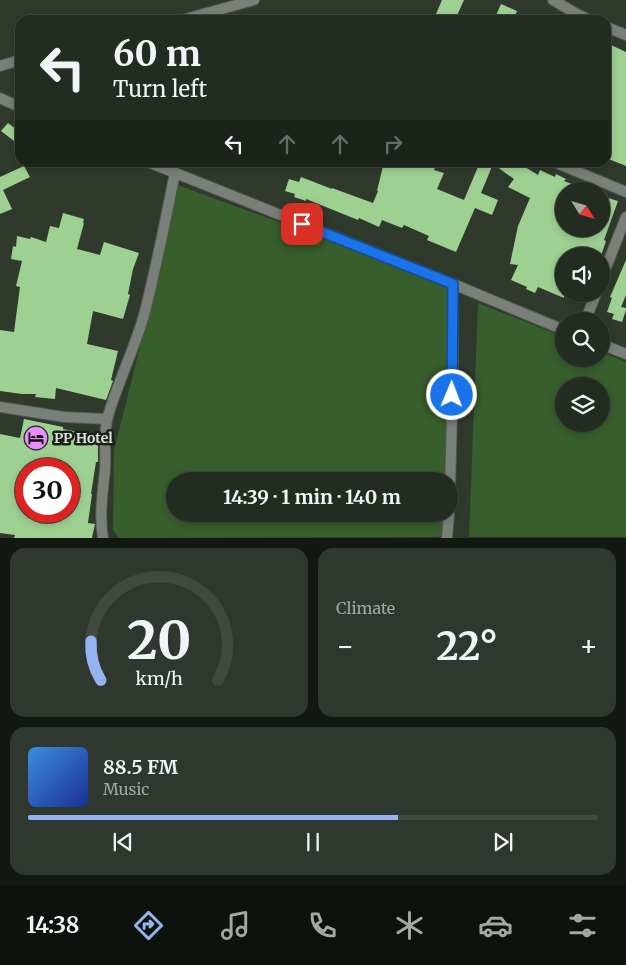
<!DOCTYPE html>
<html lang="en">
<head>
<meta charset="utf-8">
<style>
	:root { --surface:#232c21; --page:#2f382e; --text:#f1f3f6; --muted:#a3a7a5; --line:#40483f; --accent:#95b2f1 }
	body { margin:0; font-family:Merriweather,serif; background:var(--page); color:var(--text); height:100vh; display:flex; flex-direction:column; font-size:19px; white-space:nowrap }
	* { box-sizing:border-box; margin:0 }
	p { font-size:16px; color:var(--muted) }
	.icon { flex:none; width:28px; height:28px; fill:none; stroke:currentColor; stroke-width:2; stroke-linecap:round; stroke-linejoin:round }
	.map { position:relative; height:538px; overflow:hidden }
	.panel { display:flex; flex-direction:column; gap:10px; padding:10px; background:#131812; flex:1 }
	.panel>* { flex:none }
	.guide { position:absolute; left:15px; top:15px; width:596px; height:152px; border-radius:15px; box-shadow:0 2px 8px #0003,0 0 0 1px var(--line); background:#232c21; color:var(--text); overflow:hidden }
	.needle { width:32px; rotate:127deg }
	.tools { position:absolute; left:555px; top:182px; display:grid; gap:10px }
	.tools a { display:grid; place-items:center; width:55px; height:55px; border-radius:50%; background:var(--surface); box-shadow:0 2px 8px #0003,0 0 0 1px var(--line); font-size:25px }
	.speed { position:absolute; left:15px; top:458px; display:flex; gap:10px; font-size:25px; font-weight:700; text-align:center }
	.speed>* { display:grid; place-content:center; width:65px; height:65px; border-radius:50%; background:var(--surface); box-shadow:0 2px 8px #0003,0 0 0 1px var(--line); line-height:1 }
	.speed .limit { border:8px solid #d22; background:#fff; color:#111 }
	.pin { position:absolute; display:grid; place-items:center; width:42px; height:42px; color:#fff; margin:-21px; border-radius:10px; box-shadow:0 2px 8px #0006 }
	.me { position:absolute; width:55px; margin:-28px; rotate:1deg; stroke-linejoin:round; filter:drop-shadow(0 0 4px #0008) }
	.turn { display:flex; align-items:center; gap:18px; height:105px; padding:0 15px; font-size:22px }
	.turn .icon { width:65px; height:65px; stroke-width:2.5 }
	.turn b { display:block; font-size:35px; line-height:42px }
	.lanes { display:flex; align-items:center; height:48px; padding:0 15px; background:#0003; justify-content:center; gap:25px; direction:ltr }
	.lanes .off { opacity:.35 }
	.big { font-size:38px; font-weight:700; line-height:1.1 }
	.panel .widget { flex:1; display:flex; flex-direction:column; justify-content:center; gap:8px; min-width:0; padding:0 18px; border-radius:15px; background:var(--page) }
	.panel .dial { align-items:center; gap:0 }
	.dial svg { height:130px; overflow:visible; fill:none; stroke:var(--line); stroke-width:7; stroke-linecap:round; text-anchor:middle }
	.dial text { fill:var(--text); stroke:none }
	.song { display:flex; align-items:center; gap:15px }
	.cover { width:60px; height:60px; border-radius:8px; background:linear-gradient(135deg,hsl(210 70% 55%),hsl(230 70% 35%)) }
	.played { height:5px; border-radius:2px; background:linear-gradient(90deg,var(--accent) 65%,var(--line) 65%) }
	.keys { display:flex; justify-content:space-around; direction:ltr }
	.heat { display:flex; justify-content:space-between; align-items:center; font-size:28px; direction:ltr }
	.panel .tiles { flex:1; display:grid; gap:10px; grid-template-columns:1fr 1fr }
	.widget:last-child { grid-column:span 2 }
	.trip { position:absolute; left:166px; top:472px; width:292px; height:50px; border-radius:25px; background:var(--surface); box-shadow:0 2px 8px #0003,0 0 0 1px var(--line); font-weight:700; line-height:50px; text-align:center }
	.menu { display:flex; height:80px; justify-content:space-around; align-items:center; background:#0e120d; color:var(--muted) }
	.menu .icon { width:35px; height:35px }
	.menu .on { color:var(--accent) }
	.menu b { font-size:22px; color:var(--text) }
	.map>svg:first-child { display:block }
	.green { fill:#375e2c; fill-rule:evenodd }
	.building { fill:#9ed092; fill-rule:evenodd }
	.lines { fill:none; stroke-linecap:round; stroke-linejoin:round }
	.minor-casing { stroke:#4e584b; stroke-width:12 }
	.tertiary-casing { stroke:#4e584b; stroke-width:12 }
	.minor { stroke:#7a8079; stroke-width:10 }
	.tertiary { stroke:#7a8079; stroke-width:10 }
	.route-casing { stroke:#114b97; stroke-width:12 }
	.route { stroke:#1a73e8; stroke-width:9 }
	.labels { text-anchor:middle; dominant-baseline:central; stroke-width:5; stroke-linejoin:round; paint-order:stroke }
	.poi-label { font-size:14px; font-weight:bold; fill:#dae1d8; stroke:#1a1f19; text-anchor:start }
</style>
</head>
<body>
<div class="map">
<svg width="626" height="538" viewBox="0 0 626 538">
	<rect width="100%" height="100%" fill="#2f3a2c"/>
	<path class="green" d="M175,184L459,288L446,481H175V514H444L442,537L119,538L113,530L114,450L141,343Z
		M478,303L564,337V359H601V352L626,362V537H469ZM564,386H601V424H564Z"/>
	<path class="building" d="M442,0H464L455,20H449L436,14Z
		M501,4L517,11L513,20H494Z
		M611,45L626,52V166L606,158V55Z
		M8,123L20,132L14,141L1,131Z
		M384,162H437L434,170L444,173L437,189L464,200L480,162H517L538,175L540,170L555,177L556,174L566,179L564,181L588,190L587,191H564V229H601V196L618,201L604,240L606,241L601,256H564V298L538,287L535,293L526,289L527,287L511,280L518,265L510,264L518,226L530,198L508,187L514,179L493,164L481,193L498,200L492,215L475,208L456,252L427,240L429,236L404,225L402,228L382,220L379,227L359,218L358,220L306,199V201L294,197L295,194L285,191L289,179L299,182L301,177L332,189V188L373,203L378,191H377Z
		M24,166L30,177L3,190L12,209L0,214V177Z
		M63,213L84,219L83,223H84L77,249L100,255L104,242L139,253L133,269L128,294L130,295L123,319L93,311L87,344L118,351L111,380L113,381L106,400L56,388L55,399L35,397L36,394H22L0,391V330L14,332L20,287L16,286L22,261L11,259L13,246L16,247L17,236L30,239L31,237L46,242L50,226L59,228Z
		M626,260V295L621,307L626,308V310L622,322L612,319L614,314L607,312L612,298L610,297Z
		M24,419L63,427V429L98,436V462H96L91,494H92L88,523L95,524L92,538H14L15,535L0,533V434L20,438ZM26,469H69V472H71L70,478L73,479L70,511H26Z"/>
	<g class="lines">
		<g class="minor-casing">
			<path id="minor" d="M553,0L575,13L590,20
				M201,15L213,20
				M606,27L626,35
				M554,162L626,192
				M601,280L626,217
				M585,321L596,294
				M0,407L64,417L107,419
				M450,488L453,377V284
				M103,538C99,515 103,491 105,469C106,451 103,433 108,416C118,382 134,350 144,315C156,269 165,221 175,173
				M447,538L449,514"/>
		</g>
		<g class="tertiary-casing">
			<path id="tertiary" d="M182,20L254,0
				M0,66L20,60
				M0,98L20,107
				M148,162L453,284L564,330
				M601,344L626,354"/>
		</g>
		<use href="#minor" class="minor"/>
		<use href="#tertiary" class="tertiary"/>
	</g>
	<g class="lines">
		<g class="route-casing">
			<path id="route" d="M302,224L453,284L452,395"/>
		</g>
		<use href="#route" class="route"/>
	</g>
	<defs>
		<g id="hotel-disc" transform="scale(1.25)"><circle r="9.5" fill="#e88eff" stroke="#1a1f19"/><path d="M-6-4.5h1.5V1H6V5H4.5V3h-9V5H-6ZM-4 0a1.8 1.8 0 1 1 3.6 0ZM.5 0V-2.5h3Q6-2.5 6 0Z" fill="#111"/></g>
	</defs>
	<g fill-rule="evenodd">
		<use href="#hotel-disc" x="36" y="438"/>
	</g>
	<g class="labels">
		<g class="poi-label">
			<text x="54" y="438">PP Hotel</text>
		</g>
	</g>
</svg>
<div class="tools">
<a><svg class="needle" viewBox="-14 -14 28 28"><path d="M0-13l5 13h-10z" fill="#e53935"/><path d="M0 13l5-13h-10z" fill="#a3a7a5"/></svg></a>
<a><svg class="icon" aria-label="sound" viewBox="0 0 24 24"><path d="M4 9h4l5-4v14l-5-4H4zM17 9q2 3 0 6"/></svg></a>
<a><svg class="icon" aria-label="search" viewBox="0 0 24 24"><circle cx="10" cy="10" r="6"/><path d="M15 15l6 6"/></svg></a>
<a><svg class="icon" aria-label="layers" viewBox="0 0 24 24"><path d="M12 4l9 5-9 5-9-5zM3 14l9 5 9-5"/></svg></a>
</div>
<div class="speed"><div class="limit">30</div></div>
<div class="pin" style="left:302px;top:224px;background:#d93025"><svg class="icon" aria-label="arrive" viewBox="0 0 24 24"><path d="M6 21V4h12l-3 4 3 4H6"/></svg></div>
<svg class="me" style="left:452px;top:395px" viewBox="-20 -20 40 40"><circle r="17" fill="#1a73e8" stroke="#fff" stroke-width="3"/><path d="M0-11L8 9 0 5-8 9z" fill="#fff"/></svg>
<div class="trip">14:39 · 1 min · 140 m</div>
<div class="guide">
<div class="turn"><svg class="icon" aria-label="left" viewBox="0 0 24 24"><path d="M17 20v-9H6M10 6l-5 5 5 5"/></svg><div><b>60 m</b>Turn left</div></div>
<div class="lanes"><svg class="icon" aria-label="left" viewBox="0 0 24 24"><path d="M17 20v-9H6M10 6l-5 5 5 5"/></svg><svg class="icon off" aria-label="ahead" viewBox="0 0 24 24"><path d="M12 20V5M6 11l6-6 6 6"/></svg><svg class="icon off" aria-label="ahead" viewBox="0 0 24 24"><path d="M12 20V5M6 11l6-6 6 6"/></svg><svg class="icon off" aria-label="right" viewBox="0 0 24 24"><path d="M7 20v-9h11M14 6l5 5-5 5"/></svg></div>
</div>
</div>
<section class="panel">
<div class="tiles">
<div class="widget dial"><svg viewBox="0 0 100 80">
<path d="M14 69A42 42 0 1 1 86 69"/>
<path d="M14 69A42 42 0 0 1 8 45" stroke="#95b2f1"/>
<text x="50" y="56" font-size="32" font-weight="700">20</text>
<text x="50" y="72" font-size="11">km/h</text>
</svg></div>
<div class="widget"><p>Climate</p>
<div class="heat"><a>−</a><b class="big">22°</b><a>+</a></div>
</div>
<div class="widget">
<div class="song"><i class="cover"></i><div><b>88.5 FM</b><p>Music</p></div></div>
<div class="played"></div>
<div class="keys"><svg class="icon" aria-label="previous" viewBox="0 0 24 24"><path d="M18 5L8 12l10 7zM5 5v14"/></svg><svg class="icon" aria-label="pause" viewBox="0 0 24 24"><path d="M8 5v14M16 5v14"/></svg><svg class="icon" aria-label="next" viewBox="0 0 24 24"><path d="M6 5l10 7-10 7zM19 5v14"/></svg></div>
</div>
</div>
</section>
<nav class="menu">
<b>14:38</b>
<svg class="icon on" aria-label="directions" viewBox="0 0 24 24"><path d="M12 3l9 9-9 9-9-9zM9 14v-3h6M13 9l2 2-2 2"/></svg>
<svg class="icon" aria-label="music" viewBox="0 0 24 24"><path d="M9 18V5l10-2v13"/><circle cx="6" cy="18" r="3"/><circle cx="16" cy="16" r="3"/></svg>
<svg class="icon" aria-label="phone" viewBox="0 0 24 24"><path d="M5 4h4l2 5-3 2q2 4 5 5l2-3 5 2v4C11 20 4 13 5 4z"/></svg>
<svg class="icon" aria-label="climate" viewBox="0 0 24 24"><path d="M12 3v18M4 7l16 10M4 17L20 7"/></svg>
<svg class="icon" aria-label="car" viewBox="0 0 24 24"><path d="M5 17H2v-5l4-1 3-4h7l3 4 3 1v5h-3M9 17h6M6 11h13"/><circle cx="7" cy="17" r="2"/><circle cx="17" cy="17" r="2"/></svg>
<svg class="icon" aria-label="filters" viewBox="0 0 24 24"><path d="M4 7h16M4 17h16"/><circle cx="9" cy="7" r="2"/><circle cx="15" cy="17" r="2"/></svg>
</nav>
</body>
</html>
